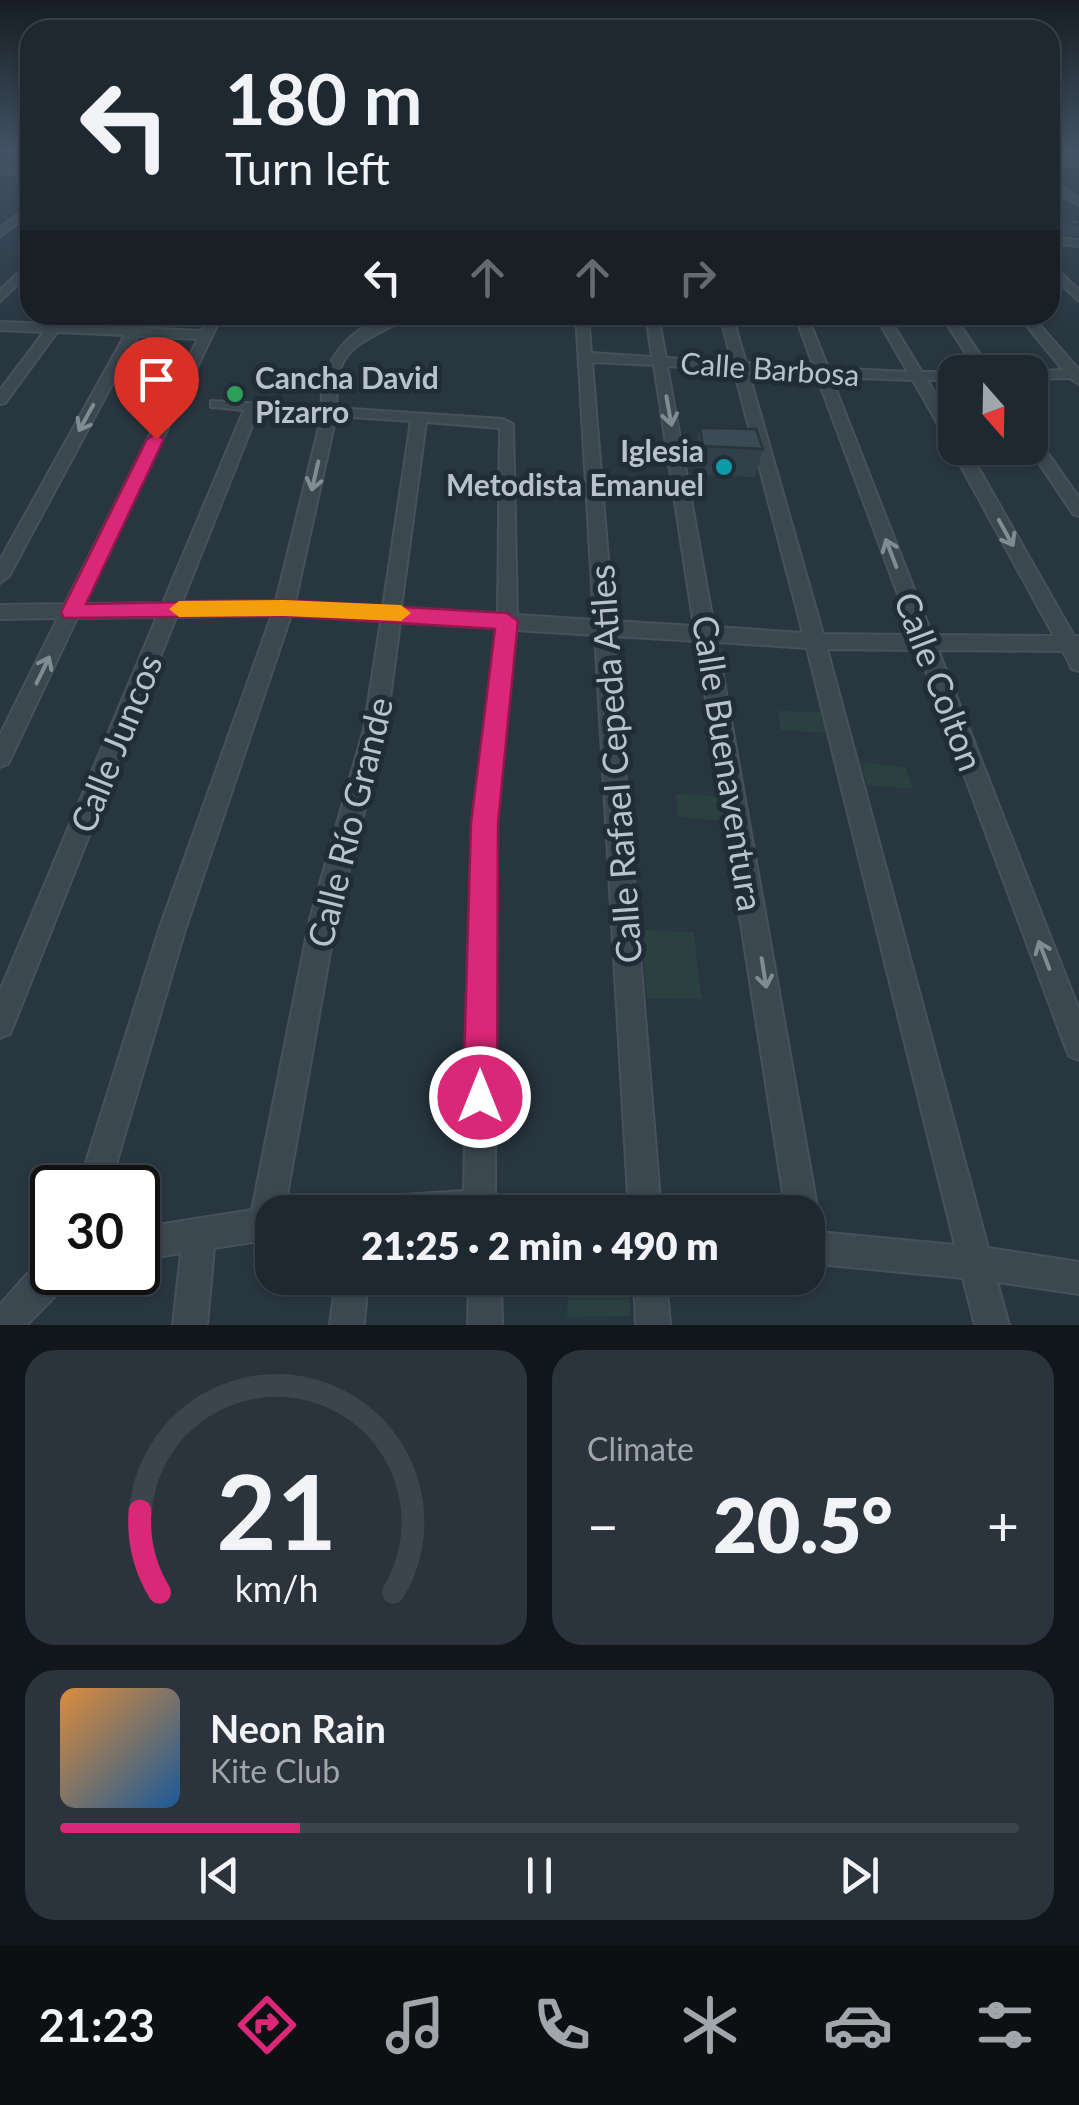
<!DOCTYPE html>
<html lang="en">
<head>
<meta charset="utf-8">
<style>
	:root { --surface:#1e2830; --page:#2b343c; --text:#f1f3f6; --muted:#a1a6ab; --line:#3c444c; --accent:#db2777 }
	body { margin:0; font-family:Lato,sans-serif; background:var(--page); color:var(--text); height:100vh; display:flex; flex-direction:column; font-size:38px; white-space:nowrap }
	* { box-sizing:border-box; margin:0 }
	p { font-size:32px; color:var(--muted) }
	.icon { flex:none; width:55px; height:55px; fill:none; stroke:currentColor; stroke-width:2; stroke-linecap:round; stroke-linejoin:round }
	.map { position:relative; height:1325px; overflow:hidden }
	.sheet { display:flex; flex-direction:column; gap:25px; padding:25px; background:#10161a; flex:1 }
	.sheet>* { flex:none }
	.top-card { position:absolute; left:20px; top:20px; width:1040px; height:305px; border-radius:30px; box-shadow:0 2px 8px #0004,0 0 0 2px var(--line); background:#1e2830; color:var(--text); overflow:hidden }
	.needle { width:65px; rotate:160deg }
	.controls { position:absolute; left:938px; top:355px; display:grid; gap:20px }
	.controls a { display:grid; place-items:center; width:110px; height:110px; border-radius:20px; background:var(--surface); box-shadow:0 2px 8px #0004,0 0 0 2px var(--line); font-size:50px }
	.speed { position:absolute; left:30px; top:1165px; display:flex; gap:20px; font-size:50px; font-weight:700; text-align:center }
	.speed>* { display:grid; place-content:center; width:130px; height:130px; border-radius:50%; background:var(--surface); box-shadow:0 2px 8px #0004,0 0 0 2px var(--line); line-height:1 }
	.speed .limit { border:5px solid #111; border-radius:15px; background:#fff; color:#111 }
	.pin { position:absolute; display:grid; place-items:center; width:85px; height:85px; color:#fff; margin:-102px -42px; border-radius:50% 50% 50% 0; rotate:-45deg; box-shadow:0 0 10px #0007 }
	.pin .icon { rotate:45deg }
	.me { position:absolute; width:110px; margin:-55px; rotate:0deg; stroke-linejoin:round; filter:drop-shadow(0 0 8px #0008) }
	.turn { display:flex; align-items:center; gap:35px; height:210px; padding:0 40px; font-size:45px }
	.turn .icon { width:130px; height:130px; stroke-width:2.5 }
	.turn b { display:block; font-size:70px; line-height:85px }
	.lanes { display:flex; align-items:center; height:95px; padding:0 40px; background:#0003; justify-content:center; gap:50px; direction:ltr }
	.lanes .off { opacity:.35 }
	.big { font-size:75px; font-weight:800; line-height:1.1 }
	.sheet .widget { flex:1; display:flex; flex-direction:column; justify-content:center; gap:15px; min-width:0; padding:0 35px; border-radius:30px; background:var(--page) }
	.sheet .dial { align-items:center; gap:0 }
	.dial svg { height:260px; overflow:visible; fill:none; stroke:var(--line); stroke-width:7; stroke-linecap:round; text-anchor:middle }
	.dial text { fill:var(--text); stroke:none }
	.song { display:flex; align-items:center; gap:30px }
	.cover { width:120px; height:120px; border-radius:15px; background:linear-gradient(135deg,hsl(30 70% 55%),hsl(210 70% 35%)) }
	.played { height:10px; border-radius:5px; background:linear-gradient(90deg,var(--accent) 25%,var(--line) 25%) }
	.keys { display:flex; justify-content:space-around; direction:ltr }
	.heat { display:flex; justify-content:space-between; align-items:center; font-size:55px; direction:ltr }
	.sheet .tiles { flex:1; display:grid; gap:25px; grid-template-columns:1fr 1fr }
	.widget:last-child { grid-column:span 2 }
	.trip { position:absolute; left:255px; top:1195px; width:570px; height:100px; border-radius:30px; background:var(--surface); box-shadow:0 2px 8px #0004,0 0 0 2px var(--line); font-weight:800; line-height:100px; text-align:center }
	.tab-bar { display:flex; height:160px; justify-content:space-around; align-items:center; background:#0c1013; color:var(--muted) }
	.tab-bar .icon { width:70px; height:70px }
	.tab-bar .selected { color:var(--accent) }
	.tab-bar b { font-size:45px; color:var(--text) }
	.map>svg:first-child { display:block }
	.green { fill:#2a4140 }
	.lines { fill:none; stroke-linecap:round; stroke-linejoin:round }
	.minor-casing { stroke:#46515a; stroke-width:4 }
	.minor { fill:#3c4850; fill-rule:evenodd }
	.wall { fill:#32404a }
	.building { fill:#3a4b56; stroke:#29343c; stroke-width:2.5 }
	.oneway { stroke:#818b93 }
	.route { fill:#db2777; stroke:#8e194d; stroke-width:2.5 }
	.slow { fill:#f59e0b }
	.leisure-dot { fill:#2e9e5b; stroke:#202d36; stroke-width:4 }
	.culture-dot { fill:#0f9aa8; stroke:#202d36; stroke-width:4 }
	.labels { text-anchor:middle; dominant-baseline:central; stroke-width:10; stroke-linejoin:round; paint-order:stroke }
	.far-street-label { font-size:30px; fill:#b9c2ca; stroke:#202d36 }
	.far-poi-label { font-size:30px; font-weight:bold; fill:#b9c2ca; stroke:#202d36; text-anchor:start }
	.street-label { font-size:35px; fill:#b9c2ca; stroke:#202d36 }
</style>
</head>
<body>
<div class="map">
<svg width="1079" height="1325" viewBox="0 0 1079 1325">
	<rect width="100%" height="100%" fill="#283640"/>
	<path class="green" d="M778,711L821,712L826,733L781,730Z
		M861,762L906,767L913,789L867,785Z
		M676,794L721,796L726,821L677,817Z
		M641,930L694,932L701,999L647,998Z
		M569,1278H629L631,1316L567,1317Z"/>
	<g class="lines">
		<g class="minor-casing">
			<path id="minor" d="M1079,159V165L1050,167V161Z
				M0,166L30,171V177L0,172Z
				M1050,181L1079,198V205L1050,188Z
				M30,206V214L0,236V228Z
				M1079,221V227L1050,230V224Z
				M1050,237L1079,240V246L1050,243Z
				M30,262V273L0,301V290Z
				M1050,263L1079,290V301L1050,274Z
				M56,315H69L62,325L130,328L137,315H149L142,328L202,331L210,315H222L84,604L163,603L244,410L211,407V401L322,407C318,356 360,315 410,315C369,343 331,341 337,408L503,419L513,424L517,615L594,620L576,315H588L591,353L652,357L646,315H658L666,358L732,362L720,315H732L746,363L814,367L795,315H807L828,368L908,372L875,315H887L922,372H958H955V380H927L955,427V448H967L1074,636H1079V671L1072,669L1063,651L938,650L1079,1010V1060L1069,1056L1065,1046L918,650L827,649L988,1248L1079,1262V1294L997,1282L1009,1325H975L963,1278L808,1263V1231L955,1245L807,648L717,642L818,1212L813,1223L808,1225V1212H786L697,641L614,636L661,1212H629L595,635L516,630L496,823L495,1195L510,1201L515,1212H372L377,1201L388,1196L464,1191L472,823L497,628L400,622L386,729L336,919L284,1212H272V1239L214,1248L207,1325H173L181,1253L138,1260V1228L252,1210L310,919L364,729L381,621L291,615L185,930L109,1188H78L159,930L272,615L176,617L10,1034L0,1038V991L157,617L77,618L8,764L0,767V735L58,618L0,619V605L65,604L198,339L138,336L9,576L0,583V560L125,335L57,332L5,403L0,404V390L44,332L0,330V322L50,324ZM592,362L654,365L694,626L613,621ZM667,366L734,370L803,633L714,627ZM748,371L817,376L913,635L823,634ZM831,377L913,380L947,440L954,444L951,448L1054,636L932,635ZM258,411L322,415L276,601L182,602ZM336,416L411,421L383,607L295,602ZM426,422L500,428L498,614L401,608Z
				M941,315H953L992,372H978Z
				M1018,315H1031L1079,370V384L1070,378L1030,379V372H1025L1063,370Z
				M1030,433L1035,435L1079,498V516L1073,514L1029,448Z
				M52,1258V1272H74C68,1286 39,1311 27,1325H0V1305L27,1274Z
				M336,1278H368L364,1325H330Z
				M469,1278H501L502,1325H468Z
				M634,1278H666L670,1325H636Z"/>
		</g>
		<use href="#minor" class="minor"/>
	</g>
	<path class="wall" d="M1079,219V236L1053,234L1058,222Z
		M700,428L763,449L755,477L698,475L694,456Z"/>
	<path class="building" d="M1079,219V225L1058,222Z
		M700,428L756,429L763,449L703,446Z"/>
	<defs><path id="oneway-shaft" d="M-6 0H5M1.5-3L5.5 0L1.5 3" fill="none" stroke-width="1.6" stroke-linecap="round" stroke-linejoin="round" transform="scale(2.5)"/></defs>
	<g class="oneway">
		<use href="#oneway-shaft" transform="translate(669 411) rotate(80)"/>
		<use href="#oneway-shaft" transform="translate(86 418) rotate(119)"/>
		<use href="#oneway-shaft" transform="translate(315 476) rotate(103)"/>
		<use href="#oneway-shaft" transform="translate(1006 533) rotate(61)"/>
		<use href="#oneway-shaft" transform="translate(891 553) rotate(-111)"/>
		<use href="#oneway-shaft" transform="translate(43 670) rotate(-64)"/>
		<use href="#oneway-shaft" transform="translate(1044 955) rotate(-111)"/>
		<use href="#oneway-shaft" transform="translate(764 973) rotate(81)"/>
	</g>
	<linearGradient id="sky" x2="0" y2="1"><stop stop-color="#161e23"/><stop offset="0.45" stop-color="#425264"/><stop offset="1" stop-color="#425264" stop-opacity="0"/></linearGradient>
	<rect width="1079" height="335" fill="url(#sky)"/>
	<path class="route" d="M156,434L164,439L86,604L284,600L507,613L518,621L498,823L497,1097L492,1109L480,1114L468,1109L463,1097L471,823L495,629L284,616L64,618L61,612L147,439Z"/>
	<path class="slow" d="M284,600L401,605L411,613L401,621L284,616L179,617L169,609L179,601Z"/>
	<circle class="leisure-dot" cx="235" cy="394" r="10"/>
	<circle class="culture-dot" cx="724" cy="467" r="10"/>
	<g class="labels">
		<g class="far-street-label">
			<text transform="translate(770 368) rotate(4)">Calle Barbosa</text>
		</g>
		<g class="far-poi-label">
			<text x="255" y="377">Cancha David<tspan x="255" dy="34">Pizarro</tspan></text>
			<text x="704" y="450" text-anchor="end">Iglesia<tspan x="704" dy="34">Metodista Emanuel</tspan></text>
		</g>
		<g class="street-label">
			<text transform="translate(940 681) rotate(69)">Calle Colton</text>
			<text transform="translate(115 743) rotate(-68)">Calle Juncos</text>
			<text transform="translate(729 763) rotate(81)">Calle Buenaventura</text>
			<text transform="translate(614 764) rotate(-94)">Calle Rafael Cepeda Atiles</text>
			<text transform="translate(349 822) rotate(-76)">Calle Río Grande</text>
		</g>
	</g>
</svg>
<div class="controls">
<a><svg class="needle" viewBox="-14 -14 28 28"><path d="M0-13l5 13h-10z" fill="#e53935"/><path d="M0 13l5-13h-10z" fill="#a1a6ab"/></svg></a>
</div>
<div class="speed"><div class="limit">30</div></div>
<div class="pin" style="left:156px;top:439px;background:#d93025"><svg class="icon" aria-label="arrive" viewBox="0 0 24 24"><path d="M6 21V4h12l-3 4 3 4H6"/></svg></div>
<svg class="me" style="left:480px;top:1097px" viewBox="-20 -20 40 40"><circle r="17" fill="#db2777" stroke="#fff" stroke-width="3"/><path d="M0-11L8 9 0 5-8 9z" fill="#fff"/></svg>
<div class="trip">21:25 · 2 min · 490 m</div>
<div class="top-card">
<div class="turn"><svg class="icon" aria-label="left" viewBox="0 0 24 24"><path d="M17 20v-9H6M10 6l-5 5 5 5"/></svg><div><b>180 m</b>Turn left</div></div>
<div class="lanes"><svg class="icon" aria-label="left" viewBox="0 0 24 24"><path d="M17 20v-9H6M10 6l-5 5 5 5"/></svg><svg class="icon off" aria-label="ahead" viewBox="0 0 24 24"><path d="M12 20V5M6 11l6-6 6 6"/></svg><svg class="icon off" aria-label="ahead" viewBox="0 0 24 24"><path d="M12 20V5M6 11l6-6 6 6"/></svg><svg class="icon off" aria-label="right" viewBox="0 0 24 24"><path d="M7 20v-9h11M14 6l5 5-5 5"/></svg></div>
</div>
</div>
<section class="sheet">
<div class="tiles">
<div class="widget dial"><svg viewBox="0 0 100 80">
<path d="M14 69A42 42 0 1 1 86 69"/>
<path d="M14 69A42 42 0 0 1 8 44" stroke="#db2777"/>
<text x="50" y="56" font-size="32" font-weight="700">21</text>
<text x="50" y="72" font-size="11">km/h</text>
</svg></div>
<div class="widget"><p>Climate</p>
<div class="heat"><a>−</a><b class="big">20.5°</b><a>+</a></div>
</div>
<div class="widget">
<div class="song"><i class="cover"></i><div><b>Neon Rain</b><p>Kite Club</p></div></div>
<div class="played"></div>
<div class="keys"><svg class="icon" aria-label="previous" viewBox="0 0 24 24"><path d="M18 5L8 12l10 7zM5 5v14"/></svg><svg class="icon" aria-label="pause" viewBox="0 0 24 24"><path d="M8 5v14M16 5v14"/></svg><svg class="icon" aria-label="next" viewBox="0 0 24 24"><path d="M6 5l10 7-10 7zM19 5v14"/></svg></div>
</div>
</div>
</section>
<nav class="tab-bar">
<b>21:23</b>
<svg class="icon selected" aria-label="directions" viewBox="0 0 24 24"><path d="M12 3l9 9-9 9-9-9zM9 14v-3h6M13 9l2 2-2 2"/></svg>
<svg class="icon" aria-label="music" viewBox="0 0 24 24"><path d="M9 18V5l10-2v13"/><circle cx="6" cy="18" r="3"/><circle cx="16" cy="16" r="3"/></svg>
<svg class="icon" aria-label="phone" viewBox="0 0 24 24"><path d="M5 4h4l2 5-3 2q2 4 5 5l2-3 5 2v4C11 20 4 13 5 4z"/></svg>
<svg class="icon" aria-label="climate" viewBox="0 0 24 24"><path d="M12 3v18M4 7l16 10M4 17L20 7"/></svg>
<svg class="icon" aria-label="car" viewBox="0 0 24 24"><path d="M5 17H2v-5l4-1 3-4h7l3 4 3 1v5h-3M9 17h6M6 11h13"/><circle cx="7" cy="17" r="2"/><circle cx="17" cy="17" r="2"/></svg>
<svg class="icon" aria-label="filters" viewBox="0 0 24 24"><path d="M4 7h16M4 17h16"/><circle cx="9" cy="7" r="2"/><circle cx="15" cy="17" r="2"/></svg>
</nav>
</body>
</html>
